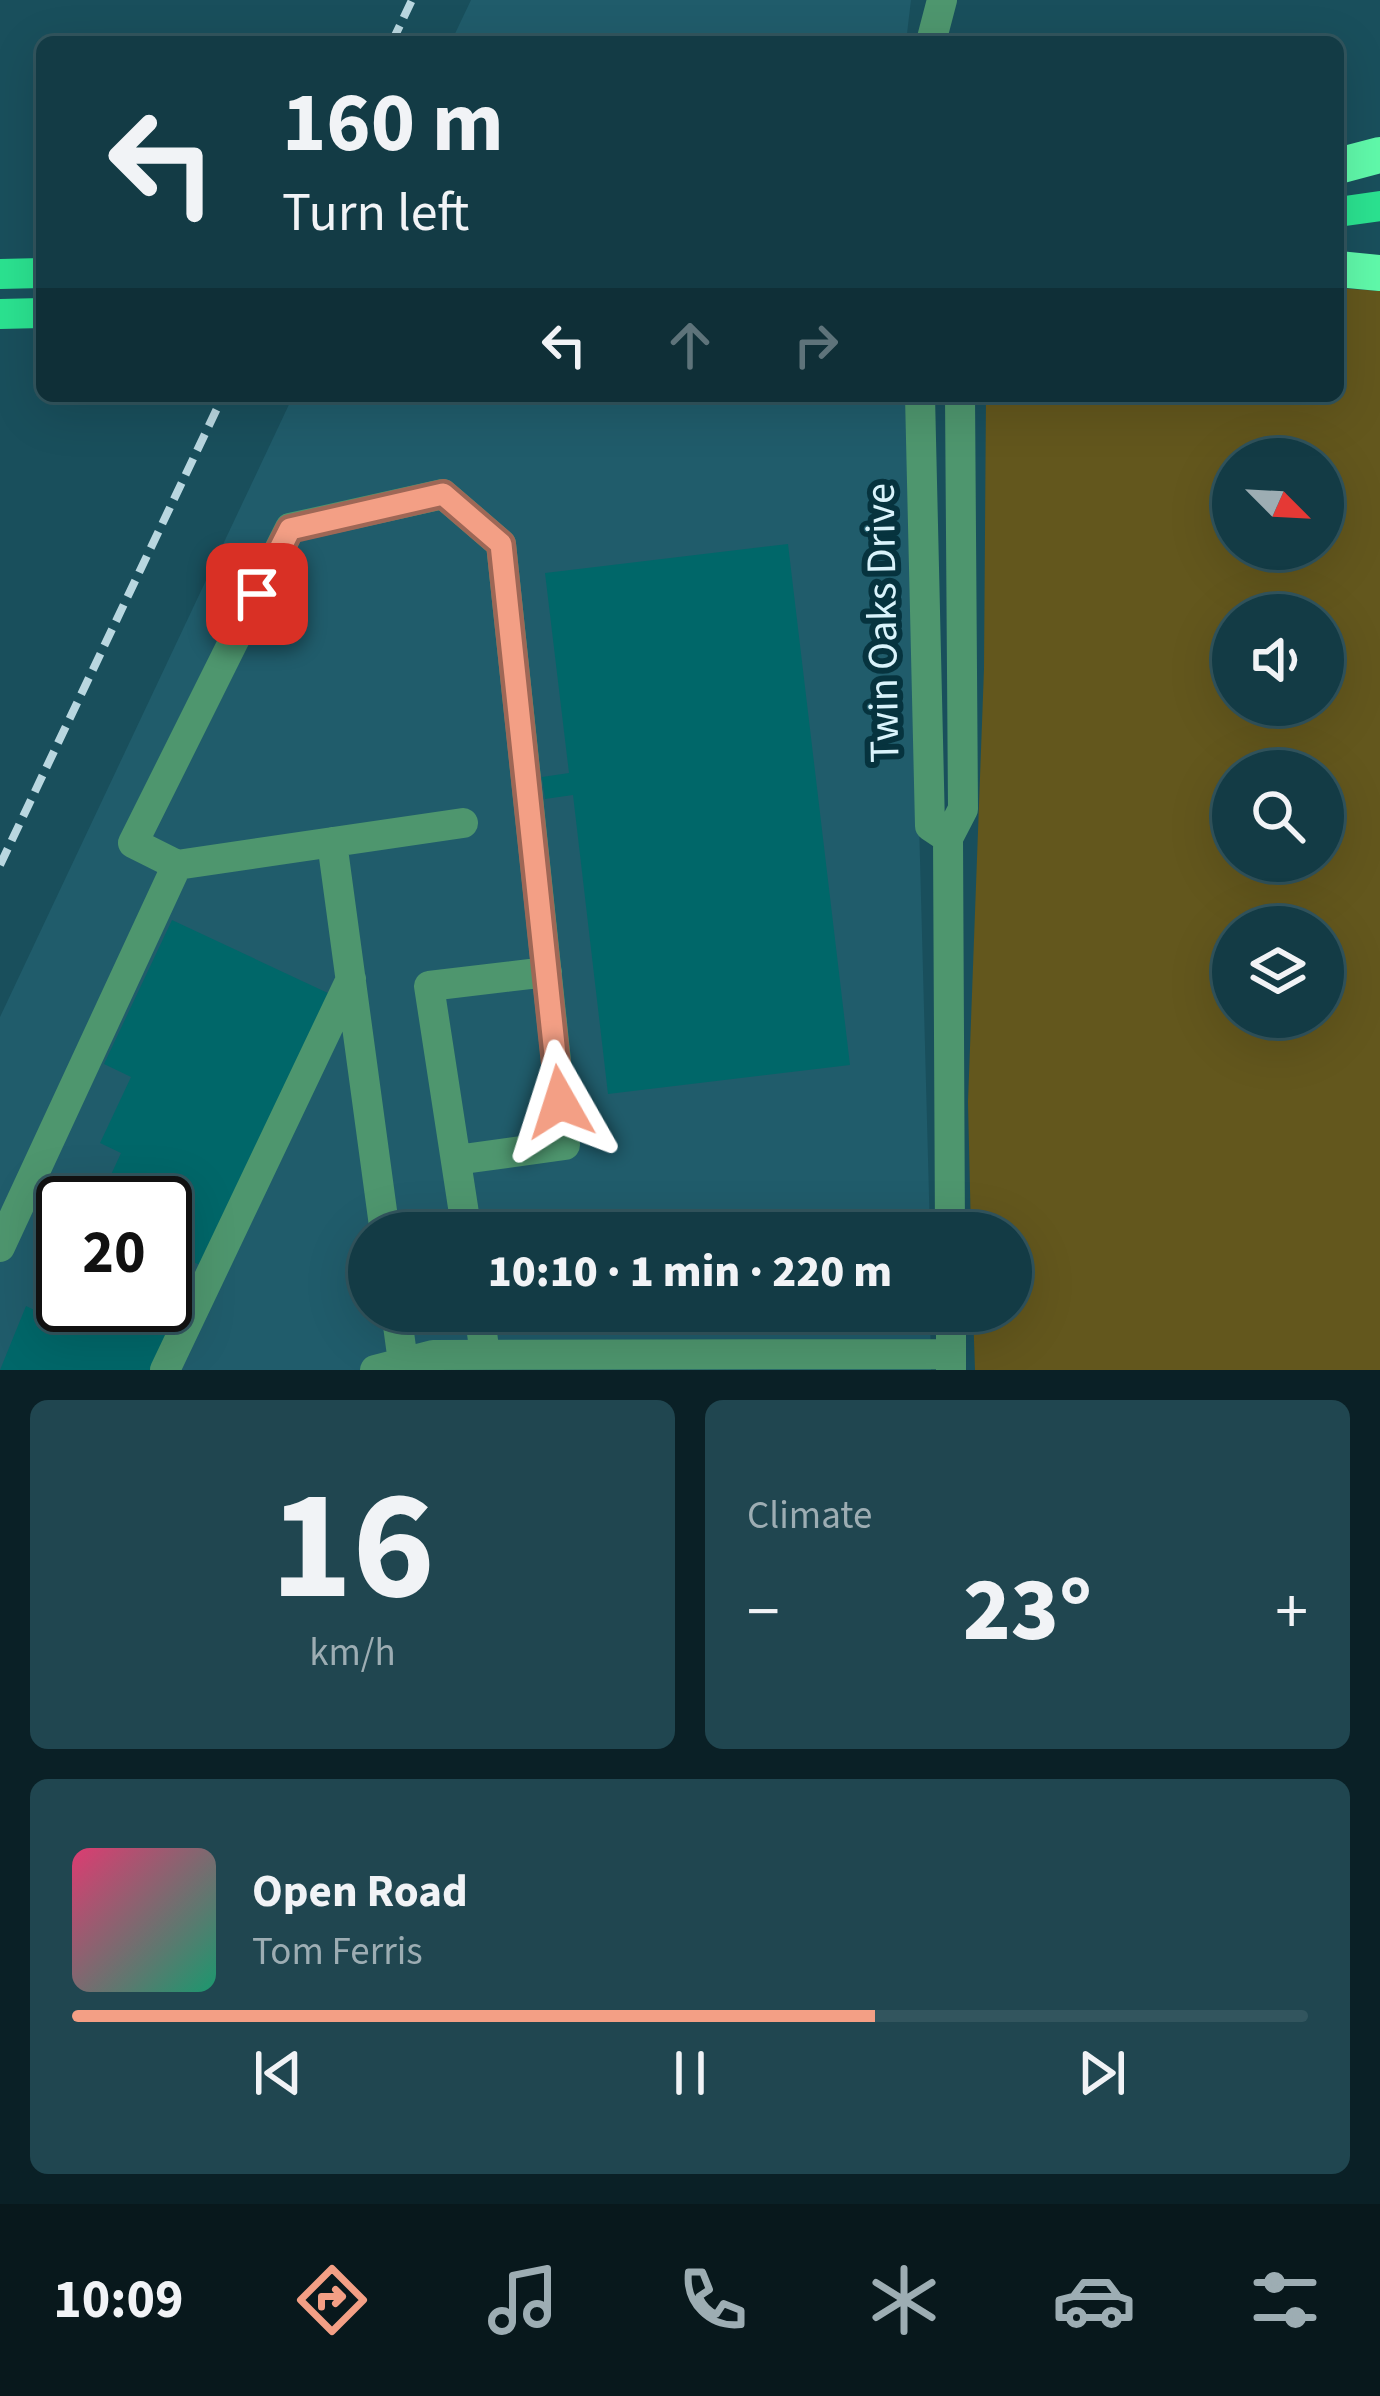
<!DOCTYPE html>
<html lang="en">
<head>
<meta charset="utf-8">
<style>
	:root { --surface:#133b45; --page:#204650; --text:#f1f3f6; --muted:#9dadb3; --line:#32555e; --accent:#f39f85 }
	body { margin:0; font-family:"Source Sans 3",sans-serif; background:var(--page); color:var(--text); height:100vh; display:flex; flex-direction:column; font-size:45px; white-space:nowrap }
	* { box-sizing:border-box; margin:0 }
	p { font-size:39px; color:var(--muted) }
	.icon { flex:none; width:66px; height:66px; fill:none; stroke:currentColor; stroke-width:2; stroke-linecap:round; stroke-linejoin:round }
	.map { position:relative; height:1370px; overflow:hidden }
	.sheet { display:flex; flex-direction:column; gap:30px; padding:30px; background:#0a2026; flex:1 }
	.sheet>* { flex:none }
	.top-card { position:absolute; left:36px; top:36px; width:1308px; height:366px; border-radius:18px; box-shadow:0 12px 48px #0002,0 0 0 3px var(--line); background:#133b45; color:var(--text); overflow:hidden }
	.needle { width:78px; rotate:114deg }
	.fabs { position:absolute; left:1212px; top:438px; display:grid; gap:24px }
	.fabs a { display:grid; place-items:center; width:132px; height:132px; border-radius:50%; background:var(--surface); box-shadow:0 12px 48px #0002,0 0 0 3px var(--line); font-size:60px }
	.speed { position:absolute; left:36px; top:1176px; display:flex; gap:24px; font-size:60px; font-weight:700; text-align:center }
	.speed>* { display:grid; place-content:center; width:156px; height:156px; border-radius:50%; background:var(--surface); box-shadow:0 12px 48px #0002,0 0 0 3px var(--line); line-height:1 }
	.speed .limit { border:6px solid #111; border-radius:18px; background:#fff; color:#111 }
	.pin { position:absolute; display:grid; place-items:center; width:102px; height:102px; color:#fff; margin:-51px; border-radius:24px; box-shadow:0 6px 18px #0006 }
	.me { position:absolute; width:132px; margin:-66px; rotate:354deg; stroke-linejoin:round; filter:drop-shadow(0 0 9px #0008) }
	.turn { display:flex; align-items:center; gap:42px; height:252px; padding:0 48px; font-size:54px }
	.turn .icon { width:156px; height:156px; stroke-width:2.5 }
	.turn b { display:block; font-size:84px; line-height:102px }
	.lanes { display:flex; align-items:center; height:114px; padding:0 48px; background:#0003; justify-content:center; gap:60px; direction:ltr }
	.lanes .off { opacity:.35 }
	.big { font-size:90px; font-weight:800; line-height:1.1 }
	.sheet .card { flex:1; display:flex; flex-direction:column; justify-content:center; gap:18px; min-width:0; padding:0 42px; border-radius:18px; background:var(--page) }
	.sheet .dial { align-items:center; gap:0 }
	.dial b { font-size:156px; line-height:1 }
	.song { display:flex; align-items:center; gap:36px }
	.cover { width:144px; height:144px; border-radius:18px; background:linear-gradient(135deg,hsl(340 70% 55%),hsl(160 70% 35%)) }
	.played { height:12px; border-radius:6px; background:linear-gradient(90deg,var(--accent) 65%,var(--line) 65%) }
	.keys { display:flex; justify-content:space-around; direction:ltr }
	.heat { display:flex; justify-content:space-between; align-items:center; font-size:66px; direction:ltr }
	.sheet .tiles { flex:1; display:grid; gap:30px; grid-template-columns:1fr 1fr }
	.card:last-child { grid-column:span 2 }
	.trip { position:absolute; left:348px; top:1212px; width:684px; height:120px; border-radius:60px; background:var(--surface); box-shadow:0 12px 48px #0002,0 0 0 3px var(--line); font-weight:800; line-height:120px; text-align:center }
	.dock { display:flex; height:192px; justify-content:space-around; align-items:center; background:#08181c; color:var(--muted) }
	.dock .icon { width:84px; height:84px }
	.dock .current { color:var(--accent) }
	.dock b { font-size:54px; color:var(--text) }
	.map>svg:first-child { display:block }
	.built { fill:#205c6b; fill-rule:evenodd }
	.green { fill:#63571d; fill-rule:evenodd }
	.building { fill:#006769 }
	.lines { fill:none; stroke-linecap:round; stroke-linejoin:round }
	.minor { stroke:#4e966e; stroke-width:30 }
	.major { stroke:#2be290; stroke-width:30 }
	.highway { stroke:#60f9aa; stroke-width:36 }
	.rail { stroke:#b9d7e0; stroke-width:8; stroke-dasharray:18 9; stroke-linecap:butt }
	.route-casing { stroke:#9e6756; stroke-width:30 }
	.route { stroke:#f39f85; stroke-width:21 }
	.labels { text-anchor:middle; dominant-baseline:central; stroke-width:12; stroke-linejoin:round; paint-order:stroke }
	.street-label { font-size:42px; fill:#d9f3fb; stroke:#06333e }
</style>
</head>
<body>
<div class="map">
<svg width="1380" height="1370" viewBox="0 0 1380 1370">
	<rect width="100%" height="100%" fill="#194f5c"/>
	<path class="built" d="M471,0H911L906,42H451Z
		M293,396H903L908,411L930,1233H369V1311H930L931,1370H0V1017ZM63,1203H165V1305H63Z"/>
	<path class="green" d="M1338,288L1380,291V1370H975L973,1311H1011V1233H971L968,1102L984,669L986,396H1338ZM1233,459H1323V549H1233ZM1233,615H1323V705H1233ZM1233,771H1323V861H1233ZM1233,927H1323V1017H1233Z"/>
	<path class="building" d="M788,544L850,1065L608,1094L573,795L545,799L542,777L569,773L545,573Z
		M172,920L330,994L202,1266L165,1249V1203H98L121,1153L100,1143L131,1077L104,1064Z
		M63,1283V1305H165V1296L186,1306L156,1370H0L26,1306L47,1316Z"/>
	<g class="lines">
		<path class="minor" d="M931,42L942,0
			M920,396L930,826L948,838
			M332,842L385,1233
			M177,865L463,823
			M467,1233L429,986L547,972
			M950,1233L948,838L963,809L960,396
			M0,1247L177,865L133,843L290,528L443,494L501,544L565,1145L456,1160
			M396,1311L403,1362
			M479,1311L485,1355
			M951,1311V1370
			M165,1370L351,979
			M375,1370L433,1355L951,1354"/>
		<path class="major" d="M1338,212L1380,206
			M0,274L42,273
			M0,314L42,313"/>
		<path class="highway" d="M1338,166L1380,155
			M1338,269L1380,273"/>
		<path class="rail" d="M392,42L412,0
			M0,865L223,396"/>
	</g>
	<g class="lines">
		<g class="route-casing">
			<path id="route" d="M257,594L290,529L443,494L501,544L560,1102"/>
		</g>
		<use href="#route" class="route"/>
	</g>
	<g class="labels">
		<g class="street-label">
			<text transform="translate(883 623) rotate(-91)">Twin Oaks Drive</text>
		</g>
	</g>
</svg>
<div class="fabs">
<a><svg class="needle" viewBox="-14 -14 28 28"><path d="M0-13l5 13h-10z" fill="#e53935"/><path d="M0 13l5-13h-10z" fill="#9dadb3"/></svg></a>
<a><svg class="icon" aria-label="sound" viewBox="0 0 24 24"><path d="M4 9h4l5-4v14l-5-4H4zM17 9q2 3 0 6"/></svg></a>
<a><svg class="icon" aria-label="search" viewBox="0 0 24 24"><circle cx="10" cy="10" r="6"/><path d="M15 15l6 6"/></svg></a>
<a><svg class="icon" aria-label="layers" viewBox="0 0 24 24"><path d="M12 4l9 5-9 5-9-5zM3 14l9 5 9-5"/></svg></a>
</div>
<div class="speed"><div class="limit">20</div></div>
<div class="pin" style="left:257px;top:594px;background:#d93025"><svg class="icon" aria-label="arrive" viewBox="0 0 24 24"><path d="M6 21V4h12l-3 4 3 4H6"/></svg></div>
<svg class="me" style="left:560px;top:1102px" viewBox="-20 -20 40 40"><path d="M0-17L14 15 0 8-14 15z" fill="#f39f85" stroke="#fff" stroke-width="4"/></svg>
<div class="trip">10:10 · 1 min · 220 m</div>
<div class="top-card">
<div class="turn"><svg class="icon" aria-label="left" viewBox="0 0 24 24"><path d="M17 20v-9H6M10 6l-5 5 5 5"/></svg><div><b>160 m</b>Turn left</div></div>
<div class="lanes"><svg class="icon" aria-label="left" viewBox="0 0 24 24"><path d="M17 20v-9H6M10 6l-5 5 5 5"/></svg><svg class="icon off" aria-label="ahead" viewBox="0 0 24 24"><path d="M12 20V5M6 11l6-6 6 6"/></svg><svg class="icon off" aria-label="right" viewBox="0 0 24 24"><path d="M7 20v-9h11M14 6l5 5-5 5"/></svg></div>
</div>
</div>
<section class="sheet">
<div class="tiles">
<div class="card dial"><b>16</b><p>km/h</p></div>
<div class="card"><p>Climate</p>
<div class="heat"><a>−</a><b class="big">23°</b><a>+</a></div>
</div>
<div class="card">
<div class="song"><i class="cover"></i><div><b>Open Road</b><p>Tom Ferris</p></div></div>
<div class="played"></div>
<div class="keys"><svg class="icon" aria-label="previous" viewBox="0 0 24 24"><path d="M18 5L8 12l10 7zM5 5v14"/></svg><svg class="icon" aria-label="pause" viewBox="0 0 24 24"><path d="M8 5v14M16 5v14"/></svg><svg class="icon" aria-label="next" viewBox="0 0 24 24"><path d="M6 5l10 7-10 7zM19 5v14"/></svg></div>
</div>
</div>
</section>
<nav class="dock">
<b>10:09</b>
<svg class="icon current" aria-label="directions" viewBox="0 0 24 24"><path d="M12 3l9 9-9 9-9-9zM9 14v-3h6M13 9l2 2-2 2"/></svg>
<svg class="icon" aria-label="music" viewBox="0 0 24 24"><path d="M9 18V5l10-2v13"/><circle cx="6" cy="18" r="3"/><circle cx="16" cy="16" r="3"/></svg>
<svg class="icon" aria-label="phone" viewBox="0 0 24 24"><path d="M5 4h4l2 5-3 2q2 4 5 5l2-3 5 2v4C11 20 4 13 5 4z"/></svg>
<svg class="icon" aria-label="climate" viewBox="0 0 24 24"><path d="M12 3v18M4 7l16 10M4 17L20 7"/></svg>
<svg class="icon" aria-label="car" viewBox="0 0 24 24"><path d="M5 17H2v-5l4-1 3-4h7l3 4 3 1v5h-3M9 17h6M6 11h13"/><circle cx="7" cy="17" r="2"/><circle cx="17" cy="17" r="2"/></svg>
<svg class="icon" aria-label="filters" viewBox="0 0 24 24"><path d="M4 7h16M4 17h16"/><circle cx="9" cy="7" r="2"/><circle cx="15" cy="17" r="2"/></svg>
</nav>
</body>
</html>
